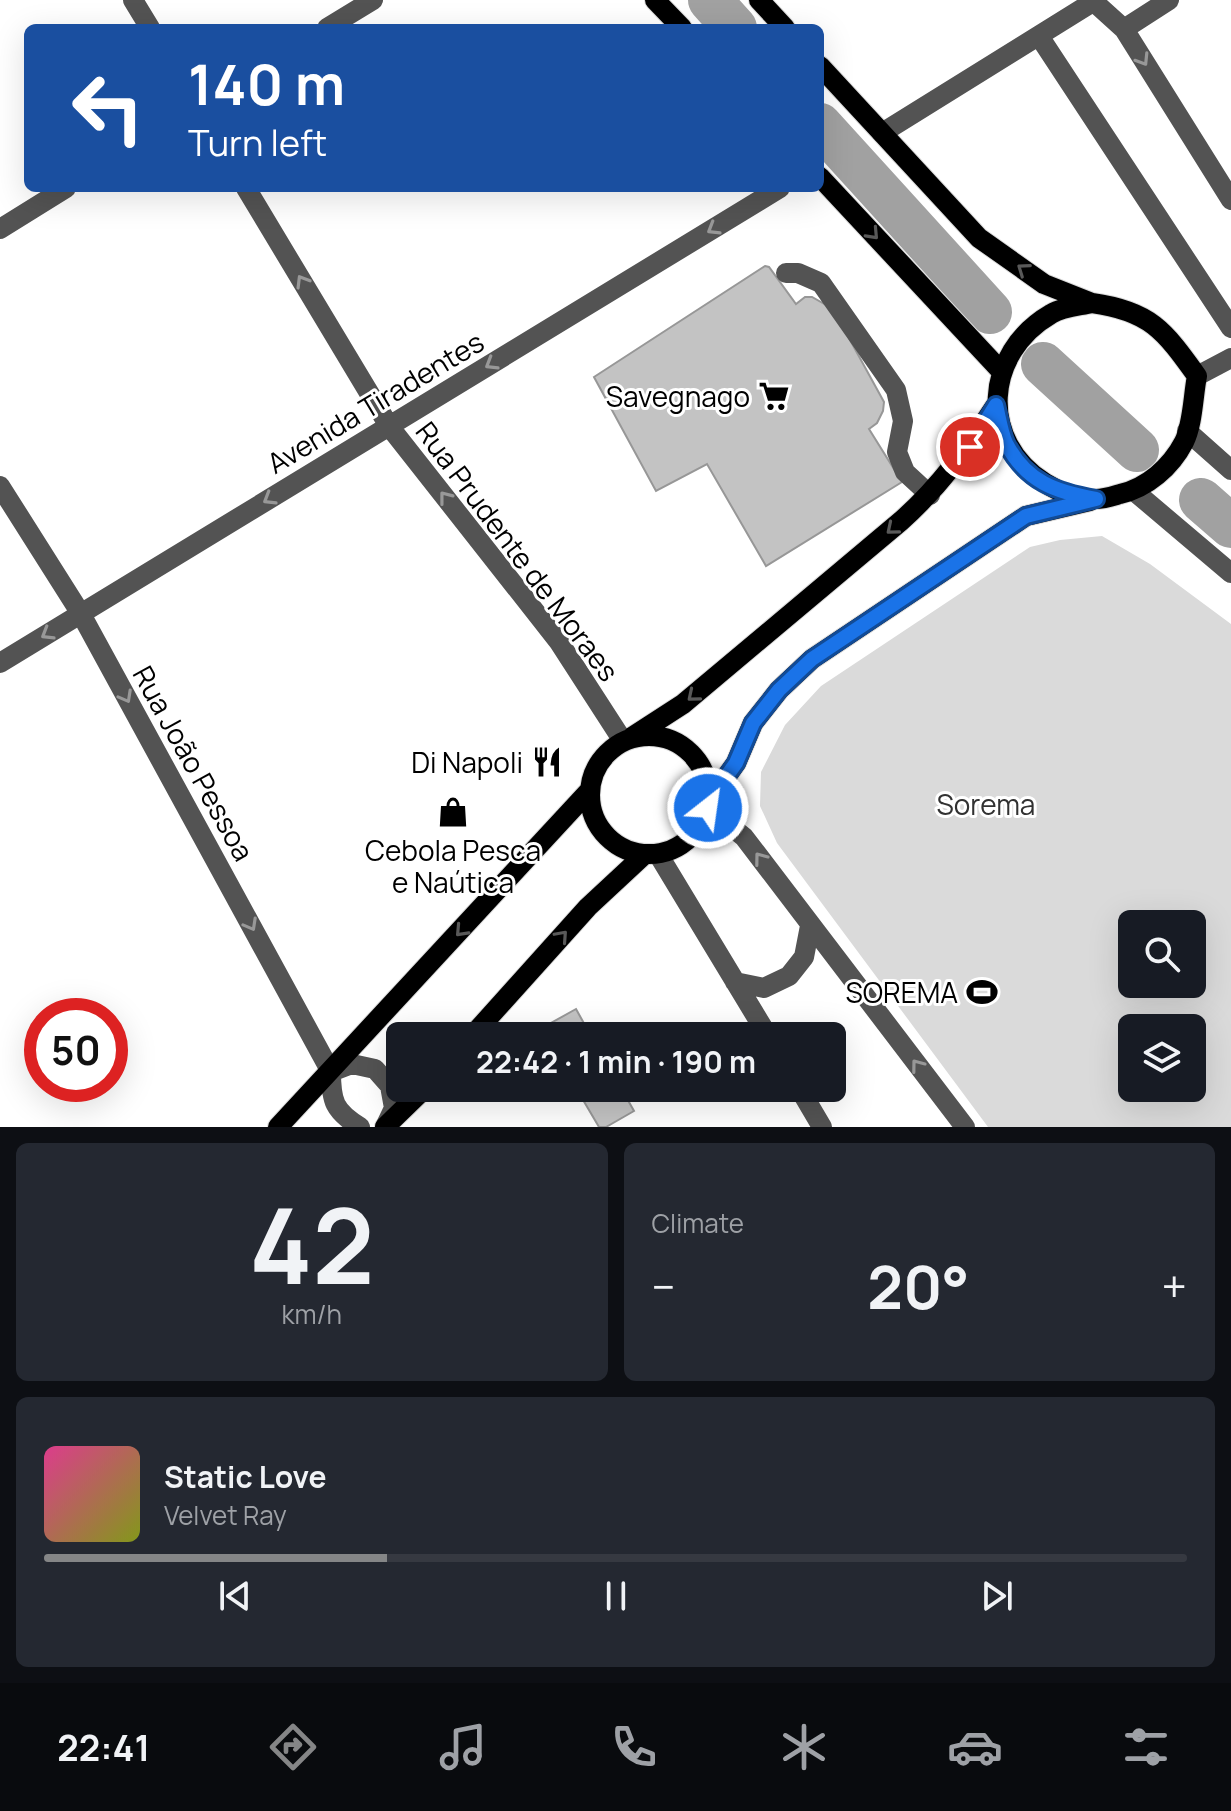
<!DOCTYPE html>
<html lang="en">
<head>
<meta charset="utf-8">
<style>
	:root { --surface:#171b24; --page:#242831; --text:#f1f3f6; --muted:#9ea1a6; --line:#363941; --accent:#858687 }
	body { margin:0; font-family:Manrope,sans-serif; background:var(--page); color:var(--text); height:100vh; display:flex; flex-direction:column; font-size:30px; white-space:nowrap }
	* { box-sizing:border-box; margin:0 }
	p { font-size:26px; color:var(--muted) }
	.icon { flex:none; width:44px; height:44px; fill:none; stroke:currentColor; stroke-width:2; stroke-linecap:round; stroke-linejoin:round }
	.map { position:relative; height:1127px; overflow:hidden }
	.details { display:flex; flex-direction:column; gap:16px; padding:16px; background:#0d0f14; flex:1 }
	.details>* { flex:none }
	.top-card { position:absolute; left:24px; top:24px; width:800px; height:168px; border-radius:12px; box-shadow:0 8px 32px #0002; background:#1a4fa0; color:#fff; overflow:hidden }
	.tools { position:absolute; left:1118px; top:910px; display:grid; gap:16px }
	.tools a { display:grid; place-items:center; width:88px; height:88px; border-radius:12px; background:var(--surface); box-shadow:0 8px 32px #0002; font-size:40px }
	.speed { position:absolute; left:24px; top:998px; display:flex; gap:16px; font-size:40px; font-weight:700; text-align:center }
	.speed>* { display:grid; place-content:center; width:104px; height:104px; border-radius:50%; background:var(--surface); box-shadow:0 8px 32px #0002; line-height:1 }
	.speed .limit { border:12px solid #d22; background:#fff; color:#111 }
	.pin { position:absolute; display:grid; place-items:center; width:68px; height:68px; color:#fff; margin:-34px; border:4px solid #fff; border-radius:50%; box-shadow:0 2px 8px #0007 }
	.me { position:absolute; width:88px; margin:-44px; rotate:30deg; stroke-linejoin:round; filter:drop-shadow(0 0 6px #0008) }
	.turn { display:flex; align-items:center; gap:28px; height:168px; padding:0 32px; font-size:36px }
	.turn .icon { width:104px; height:104px; stroke-width:2.5 }
	.turn b { display:block; font-size:56px; line-height:68px }
	.big { font-size:60px; font-weight:700; line-height:1.1 }
	.details .widget { flex:1; display:flex; flex-direction:column; justify-content:center; gap:12px; min-width:0; padding:0 28px; border-radius:12px; background:var(--page) }
	.details .dial { align-items:center; gap:0 }
	.dial b { font-size:104px; line-height:1 }
	.song { display:flex; align-items:center; gap:24px }
	.cover { width:96px; height:96px; border-radius:12px; background:linear-gradient(135deg,hsl(330 70% 55%),hsl(70 70% 35%)) }
	.played { height:8px; border-radius:4px; background:linear-gradient(90deg,var(--accent) 30%,var(--line) 30%) }
	.keys { display:flex; justify-content:space-around; direction:ltr }
	.heat { display:flex; justify-content:space-between; align-items:center; font-size:44px; direction:ltr }
	.details .tiles { flex:1; display:grid; gap:16px; grid-template-columns:1fr 1fr }
	.widget:last-child { grid-column:span 2 }
	.trip { position:absolute; left:386px; top:1022px; width:460px; height:80px; border-radius:12px; background:var(--surface); box-shadow:0 8px 32px #0002; font-weight:700; line-height:80px; text-align:center }
	.dock { display:flex; height:128px; justify-content:space-around; align-items:center; background:#090b0e; color:var(--muted) }
	.dock .icon { width:56px; height:56px }
	.dock .current { color:var(--accent) }
	.dock b { font-size:36px; color:var(--text) }
	.map>svg:first-child { display:block }
	.green { fill:#dadada; fill-rule:evenodd }
	.lines { fill:none; stroke-linecap:round; stroke-linejoin:round }
	.river { stroke:#a1a1a1; stroke-width:44 }
	.building { fill:#c3c3c3; stroke:#979797; stroke-width:2 }
	.major-casing { stroke:#dbdbdb; stroke-width:22 }
	.minor { stroke:#535353; stroke-width:20 }
	.major { stroke:#000; stroke-width:20 }
	.oneway { stroke:#989898 }
	.oneway2 { stroke:#595959 }
	.route-casing { stroke:#114b97; stroke-width:20 }
	.route { stroke:#1a73e8; stroke-width:14 }
	.labels { text-anchor:middle; dominant-baseline:central; stroke-width:6; stroke-linejoin:round; paint-order:stroke }
	.poi-label { font-size:28px; fill:#000; stroke:#fff; text-anchor:end }
	.street-label { font-size:28px; fill:#000; stroke:#fff }
	.park-label { font-size:28px; fill:#313131; stroke:#fff }
</style>
</head>
<body>
<div class="map">
<svg width="1231" height="1127" viewBox="0 0 1231 1127">
	<rect width="100%" height="100%" fill="#fff"/>
	<path class="green" d="M1102,536L1150,564L1231,624V1127H988L777,843L760,806L761,772L785,725L821,686L1030,547L1060,540ZM1132,924H1192V984H1132ZM1132,1028H1192V1088H1132Z"/>
	<g class="lines">
		<path class="river" d="M710,0L735,28
			M820,125L990,312
			M1043,364L1137,450
			M1201,500L1231,526"/>
	</g>
	<path class="building" d="M765,266L769,267L796,304L805,297H812L833,309L884,402L883,411L877,423L869,429L902,482L766,566L707,464L656,491L594,377Z
		M576,1009L591,1036H546L542,1028Z
		M576,1088H621L634,1111L606,1127H599Z"/>
	<g class="lines">
		<g class="major-casing">
			<path id="major" d="M655,0L682,28
				M759,0L785,28
				M820,66L979,238L1044,284L1092,303
				M820,177L1001,371
				M1092,303C1150,311 1164,330 1197,376C1193,396 1193,424 1184,442C1171,467 1147,488 1120,494C1113,496 1104,499 1096,499C1079,500 1059,492 1045,483C978,441 984,353 1051,314C1062,307 1079,306 1092,303Z
				M590 795a59 59 0 1 1 118 0a59 59 0 1 1-118 0Z
				M632,737L683,704L901,521C939,487 968,448 996,405
				M709,801L736,763L753,723L779,690L812,659L1026,516L1090,501
				M472,1036L588,907L645,854
				M278,1127L589,791
				M385,1127L425,1088"/>
		</g>
		<path class="minor" d="M133,0L150,28
			M1092,0L1124,29L1231,200
			M327,28L373,0
			M1124,29L1169,0
			M1039,36L1231,328
			M882,133L1096,0
			M246,188L389,426L559,642L623,741
			M0,229L66,188
			M786,273H798L821,283L896,390L903,421L897,452L905,472L930,495
			M1197,376L1231,358
			M1187,431L1231,470
			M0,486L81,614L331,1072C331,1101 334,1111 360,1127
			M1134,491L1231,573
			M0,663L780,188
			M708,808L744,837L965,1127
			M658,854L768,1036
			M735,982L764,988L789,976L804,957L810,926
			M331,1072L352,1064L375,1069L390,1086L394,1108L385,1127
			M799,1088L822,1127"/>
		<use href="#major" class="major"/>
	</g>
	<defs><path id="oneway-chevron" d="M-2-3.5L2.5 0L-2 3.5" fill="none" stroke-width="1.6" stroke-linecap="round" stroke-linejoin="round" transform="scale(2)"/></defs>
	<g class="oneway">
		<use href="#oneway-chevron" transform="translate(1143 60) rotate(58)"/>
		<use href="#oneway-chevron" transform="translate(713 229) rotate(149)"/>
		<use href="#oneway-chevron" transform="translate(302 281) rotate(-121)"/>
		<use href="#oneway-chevron" transform="translate(491 364) rotate(149)"/>
		<use href="#oneway-chevron" transform="translate(445 497) rotate(-128)"/>
		<use href="#oneway-chevron" transform="translate(269 499) rotate(149)"/>
		<use href="#oneway-chevron" transform="translate(47 634) rotate(149)"/>
		<use href="#oneway-chevron" transform="translate(126 697) rotate(61)"/>
		<use href="#oneway-chevron" transform="translate(760 858) rotate(-127)"/>
		<use href="#oneway-chevron" transform="translate(251 925) rotate(61)"/>
		<use href="#oneway-chevron" transform="translate(917 1065) rotate(-127)"/>
	</g>
	<g class="oneway2">
		<use href="#oneway-chevron" transform="translate(873 234) rotate(47)"/>
		<use href="#oneway-chevron" transform="translate(1023 269) rotate(-145)"/>
		<use href="#oneway-chevron" transform="translate(892 529) rotate(140)"/>
		<use href="#oneway-chevron" transform="translate(693 696) rotate(140)"/>
		<use href="#oneway-chevron" transform="translate(461 931) rotate(133)"/>
		<use href="#oneway-chevron" transform="translate(562 936) rotate(-48)"/>
	</g>
	<g class="lines">
		<g class="route-casing">
			<path id="route" d="M708,808L709,801L736,763L753,723L779,690L812,659L1026,516L1096,499C1056,492 1026,482 1006,443C1001,432 999,417 996,405L970,447"/>
		</g>
		<use href="#route" class="route"/>
	</g>
	<defs>
		<g id="supermarket-bare" transform="scale(2.4)"><path d="M-6-5.5h2.5l.6 2H6L4.5 2H-2.5L-4.4-4H-6ZM-1.5 3.2a1.3 1.3 0 1 0 .1 0ZM3 3.2a1.3 1.3 0 1 0 .1 0Z" fill="#000" stroke="#fff" stroke-width="2.5" paint-order="stroke"/></g>
		<g id="restaurant-bare" transform="scale(2.4)"><path d="M-5-6h1v4h1v-4h1v4h1v-4h1v5L-1.5 .5V6h-2V.5L-5-1ZM5-6V6H3V1.5H1.5Q1.5-4 5-6Z" fill="#000" stroke="#fff" stroke-width="2.5" paint-order="stroke"/></g>
		<g id="shop-bare" transform="scale(2.4)"><path d="M-5-2.5h2.3a2.7 3.5 0 0 1 5.4 0H5L5.5 6h-11ZM-1.5-2.5h3a1.5 2.3 0 0 0-3 0Z" fill="#000" stroke="#fff" stroke-width="2.5" paint-order="stroke"/></g>
		<g id="stadium-bare" transform="scale(2.4)"><path d="M0-5a6.5 5 0 1 0 0 10a6.5 5 0 1 0 0-10ZM-3.5-1.8h7v3.6h-7Z" fill="#000" stroke="#fff" stroke-width="2.5" paint-order="stroke"/></g>
	</defs>
	<g fill-rule="evenodd">
		<use href="#supermarket-bare" x="774" y="396"/>
		<use href="#restaurant-bare" x="547" y="762"/>
		<use href="#shop-bare" x="453" y="812"/>
		<use href="#stadium-bare" x="982" y="992"/>
	</g>
	<g class="labels">
		<g class="poi-label">
			<text x="750" y="396">Savegnago</text>
			<text x="523" y="762">Di Napoli</text>
			<text x="453" y="850" text-anchor="middle">Cebola Pesca<tspan x="453" dy="32">e Naútica</tspan></text>
			<text x="958" y="992">SOREMA</text>
		</g>
		<g class="street-label">
			<text transform="translate(375 402) rotate(-31)">Avenida Tiradentes</text>
			<text transform="translate(518 551) rotate(53)">Rua Prudente de Moraes</text>
			<text transform="translate(194 763) rotate(61)">Rua João Pessoa</text>
		</g>
		<g class="park-label">
			<text x="986" y="804">Sorema</text>
		</g>
	</g>
</svg>
<div class="tools">
<a><svg class="icon" aria-label="search" viewBox="0 0 24 24"><circle cx="10" cy="10" r="6"/><path d="M15 15l6 6"/></svg></a>
<a><svg class="icon" aria-label="layers" viewBox="0 0 24 24"><path d="M12 4l9 5-9 5-9-5zM3 14l9 5 9-5"/></svg></a>
</div>
<div class="speed"><div class="limit">50</div></div>
<div class="pin" style="left:970px;top:447px;background:#d93025"><svg class="icon" aria-label="arrive" viewBox="0 0 24 24"><path d="M6 21V4h12l-3 4 3 4H6"/></svg></div>
<svg class="me" style="left:708px;top:808px" viewBox="-20 -20 40 40"><circle r="17" fill="#1a73e8" stroke="#fff" stroke-width="3"/><path d="M0-11L8 9 0 5-8 9z" fill="#fff"/></svg>
<div class="trip">22:42 · 1 min · 190 m</div>
<div class="top-card">
<div class="turn"><svg class="icon" aria-label="left" viewBox="0 0 24 24"><path d="M17 20v-9H6M10 6l-5 5 5 5"/></svg><div><b>140 m</b>Turn left</div></div>
</div>
</div>
<section class="details">
<div class="tiles">
<div class="widget dial"><b>42</b><p>km/h</p></div>
<div class="widget"><p>Climate</p>
<div class="heat"><a>−</a><b class="big">20°</b><a>+</a></div>
</div>
<div class="widget">
<div class="song"><i class="cover"></i><div><b>Static Love</b><p>Velvet Ray</p></div></div>
<div class="played"></div>
<div class="keys"><svg class="icon" aria-label="previous" viewBox="0 0 24 24"><path d="M18 5L8 12l10 7zM5 5v14"/></svg><svg class="icon" aria-label="pause" viewBox="0 0 24 24"><path d="M8 5v14M16 5v14"/></svg><svg class="icon" aria-label="next" viewBox="0 0 24 24"><path d="M6 5l10 7-10 7zM19 5v14"/></svg></div>
</div>
</div>
</section>
<nav class="dock">
<b>22:41</b>
<svg class="icon current" aria-label="directions" viewBox="0 0 24 24"><path d="M12 3l9 9-9 9-9-9zM9 14v-3h6M13 9l2 2-2 2"/></svg>
<svg class="icon" aria-label="music" viewBox="0 0 24 24"><path d="M9 18V5l10-2v13"/><circle cx="6" cy="18" r="3"/><circle cx="16" cy="16" r="3"/></svg>
<svg class="icon" aria-label="phone" viewBox="0 0 24 24"><path d="M5 4h4l2 5-3 2q2 4 5 5l2-3 5 2v4C11 20 4 13 5 4z"/></svg>
<svg class="icon" aria-label="climate" viewBox="0 0 24 24"><path d="M12 3v18M4 7l16 10M4 17L20 7"/></svg>
<svg class="icon" aria-label="car" viewBox="0 0 24 24"><path d="M5 17H2v-5l4-1 3-4h7l3 4 3 1v5h-3M9 17h6M6 11h13"/><circle cx="7" cy="17" r="2"/><circle cx="17" cy="17" r="2"/></svg>
<svg class="icon" aria-label="filters" viewBox="0 0 24 24"><path d="M4 7h16M4 17h16"/><circle cx="9" cy="7" r="2"/><circle cx="15" cy="17" r="2"/></svg>
</nav>
</body>
</html>
